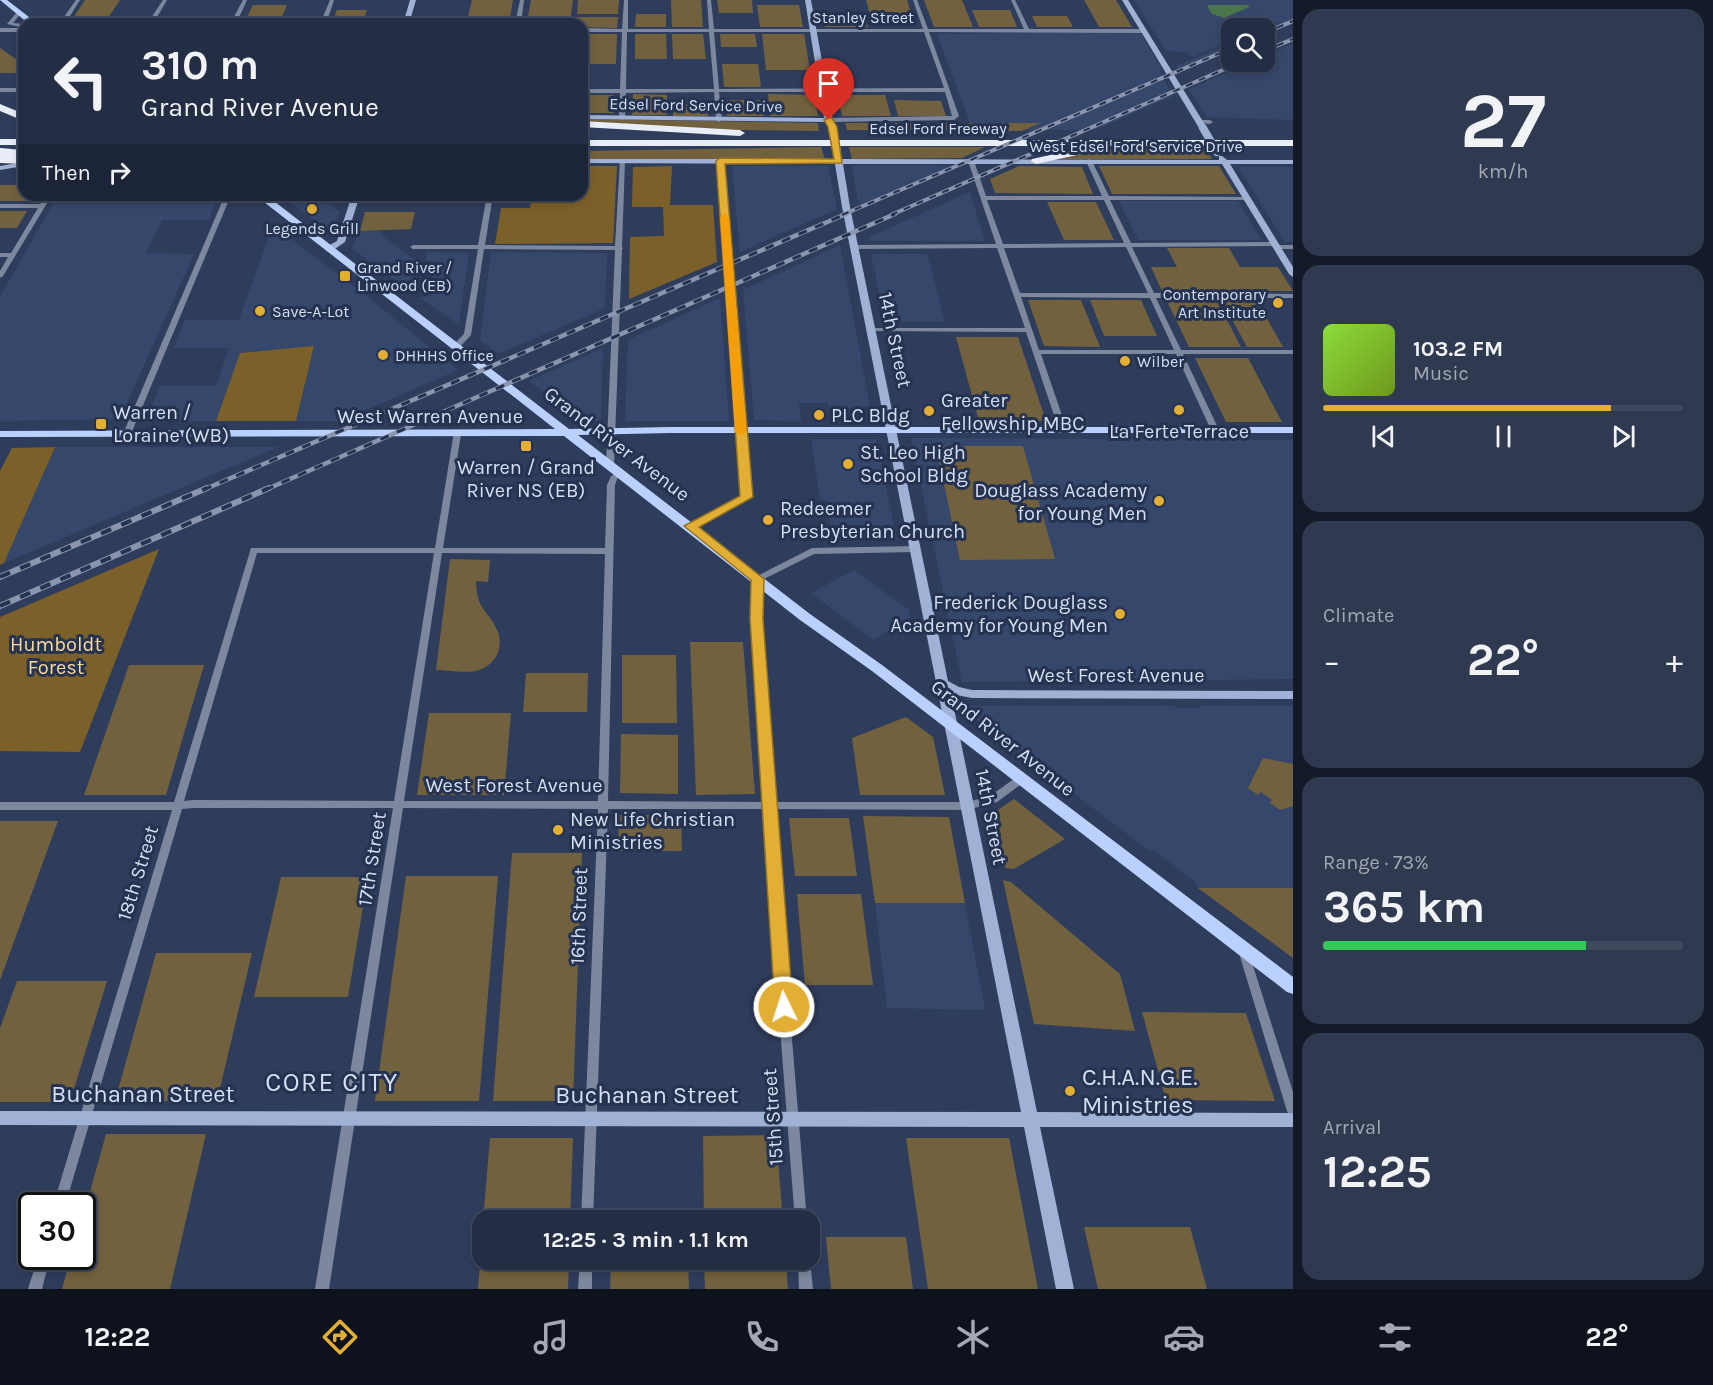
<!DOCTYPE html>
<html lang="en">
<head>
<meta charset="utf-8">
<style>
	:root { --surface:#232e45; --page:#2f3a50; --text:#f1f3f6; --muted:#a3a8b3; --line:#404a5e; --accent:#e2af34 }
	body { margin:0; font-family:Karla,sans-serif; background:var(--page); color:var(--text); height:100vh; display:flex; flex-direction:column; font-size:22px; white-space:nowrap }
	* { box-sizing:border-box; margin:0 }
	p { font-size:20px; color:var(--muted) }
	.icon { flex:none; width:33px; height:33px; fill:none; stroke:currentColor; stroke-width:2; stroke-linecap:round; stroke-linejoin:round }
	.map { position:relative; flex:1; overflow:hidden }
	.panel { display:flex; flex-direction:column; gap:9px; padding:9px; background:#131926; width:420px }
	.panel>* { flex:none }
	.hud { position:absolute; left:18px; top:18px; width:570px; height:183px; border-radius:18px; box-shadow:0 3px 9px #0003,0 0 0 2px var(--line); background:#232e45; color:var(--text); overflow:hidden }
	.buttons { position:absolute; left:1221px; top:18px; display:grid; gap:12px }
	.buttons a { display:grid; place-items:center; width:54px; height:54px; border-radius:12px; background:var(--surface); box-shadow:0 3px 9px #0003,0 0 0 2px var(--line); font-size:30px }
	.speed { position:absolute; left:18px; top:1192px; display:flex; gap:12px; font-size:30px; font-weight:700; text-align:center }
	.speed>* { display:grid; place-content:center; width:78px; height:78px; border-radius:50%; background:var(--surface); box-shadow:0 3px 9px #0003,0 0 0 2px var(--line); line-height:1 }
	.speed .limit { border:3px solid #111; border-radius:9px; background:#fff; color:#111 }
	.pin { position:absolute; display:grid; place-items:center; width:51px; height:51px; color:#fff; margin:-62px -26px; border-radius:50% 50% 50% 0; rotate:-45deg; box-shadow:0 0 6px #0007 }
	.pin .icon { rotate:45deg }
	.me { position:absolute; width:66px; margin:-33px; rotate:356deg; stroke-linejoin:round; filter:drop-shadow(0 0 4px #0008) }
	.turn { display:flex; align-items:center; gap:21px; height:126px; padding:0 24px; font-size:27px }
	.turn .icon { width:78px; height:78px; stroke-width:2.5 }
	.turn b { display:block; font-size:42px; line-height:51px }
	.then { display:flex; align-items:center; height:57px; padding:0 24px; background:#0003; gap:12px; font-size:22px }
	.big { font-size:45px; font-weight:700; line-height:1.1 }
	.panel .tile { flex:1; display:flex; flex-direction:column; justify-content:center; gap:9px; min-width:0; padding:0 21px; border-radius:18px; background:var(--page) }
	.panel .dial { align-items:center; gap:0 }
	.dial b { font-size:78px; line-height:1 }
	.song { display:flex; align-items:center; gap:18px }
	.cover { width:72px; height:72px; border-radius:9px; background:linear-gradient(135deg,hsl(90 70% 55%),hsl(80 70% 35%)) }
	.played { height:6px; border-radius:3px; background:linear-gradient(90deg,var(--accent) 80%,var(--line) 80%) }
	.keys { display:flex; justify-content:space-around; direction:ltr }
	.heat { display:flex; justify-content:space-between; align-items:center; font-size:33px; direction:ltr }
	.charge { height:9px; border-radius:4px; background:linear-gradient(90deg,#34c759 73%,var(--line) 0) }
	.trip { position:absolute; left:472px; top:1210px; width:348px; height:60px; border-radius:18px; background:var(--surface); box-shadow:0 3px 9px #0003,0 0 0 2px var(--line); font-weight:700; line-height:60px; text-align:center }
	.menu { display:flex; height:96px; justify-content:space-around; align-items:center; background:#0e121c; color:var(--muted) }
	.menu .icon { width:42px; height:42px }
	.menu .current { color:var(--accent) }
	.menu b { font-size:27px; color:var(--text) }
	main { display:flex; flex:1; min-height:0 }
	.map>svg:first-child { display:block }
	.built { fill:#36476c }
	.green { fill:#72613e }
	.forest { fill:#7b6129 }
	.water { fill:#4b754b }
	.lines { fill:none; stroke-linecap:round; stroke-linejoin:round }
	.street { fill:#7d889e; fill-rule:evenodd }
	.secondary { fill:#9fb1d5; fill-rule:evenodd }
	.primary { fill:#bad1ff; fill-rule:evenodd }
	.highway { fill:#e8edf8; fill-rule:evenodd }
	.rail-far2-casing { stroke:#8b96ae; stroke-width:4 }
	.rail-far1-casing { stroke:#8b96ae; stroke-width:4.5 }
	.rail-casing { stroke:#8b96ae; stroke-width:6 }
	.rail-far2 { stroke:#253350; stroke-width:2; stroke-dasharray:7; stroke-linecap:butt }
	.rail-far1 { stroke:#253350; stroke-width:3; stroke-dasharray:9; stroke-linecap:butt }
	.rail { stroke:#253350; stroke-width:4; stroke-dasharray:11; stroke-linecap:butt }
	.secondary-bridge { stroke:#9fb1d5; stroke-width:8 }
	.highway-bridge { stroke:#e8edf8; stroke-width:10 }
	.route { fill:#e2af34; stroke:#937222; stroke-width:1.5 }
	.slow { fill:#f59e0b }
	.poi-dot { fill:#e2af34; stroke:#253350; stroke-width:2 }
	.labels { text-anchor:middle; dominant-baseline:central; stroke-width:6; stroke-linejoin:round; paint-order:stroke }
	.far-street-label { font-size:16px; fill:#d6dff2; stroke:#253350 }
	.far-poi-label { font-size:16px; fill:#d6dff2; stroke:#253350; text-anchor:start }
	.street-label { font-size:20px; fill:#d6dff2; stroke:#253350 }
	.poi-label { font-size:20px; fill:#d6dff2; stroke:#253350; text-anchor:start }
	.park-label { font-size:20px; fill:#fada9a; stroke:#253350 }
	.near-poi-label { font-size:24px; fill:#d6dff2; stroke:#253350; text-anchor:start }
	.near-street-label { font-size:24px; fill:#d6dff2; stroke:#253350 }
	.near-neighbourhood-label { font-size:26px; letter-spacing:1.5px; fill:#d6dff2; stroke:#253350 }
</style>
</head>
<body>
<main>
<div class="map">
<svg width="1293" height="1289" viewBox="0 0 1293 1289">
	<rect width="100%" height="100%" fill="#2f3d5c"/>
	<path class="built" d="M1134,0H1293V23L1265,35V29L1284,20L1262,28H1232L1231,41L1193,57L1188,52L1166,51Z
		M1132,32L1141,34L1162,70L1160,72L1173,96L1095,130H1025L1039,123H970L937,34Z
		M1231,43V49L1179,72L1176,66Z
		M1293,43V120L1207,117L1189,89L1252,62H1264L1265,56Z
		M859,165L945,166H959L861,208L860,202L858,203L852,167Z
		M732,166H828L837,209L740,252Z
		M1238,167H1293V242H1285Z
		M970,192L985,241H870L869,237Z
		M58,195H219L208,220H162L146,253L194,254L120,419L0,421V297Z
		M312,195H316L340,212L333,233L291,203Z
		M1119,201H1238L1261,240H1138Z
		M273,225L365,295L458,370L341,421H296L314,347L241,353L216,421H145L160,386H216L229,348H174L185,320H239Z
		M360,231H382L383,236L430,271L400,284L352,248Z
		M840,245L870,407L829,408L828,403H799L801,421L754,420L743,290Z
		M427,252L469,253L459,325L420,298L431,295L434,262L426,260Z
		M491,252L607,253L605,308L498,354L480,340Z
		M871,254H927L945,322H885Z
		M720,298L729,421H625L628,340Z
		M603,348L601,421H581L529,381Z
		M911,438L1293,440V679L962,682Z
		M811,439H876L897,540L832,539L827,500L820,499Z
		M55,447H278L4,563Z
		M854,570L908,609L910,618L873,640L811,593Z
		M967,706H1175L1178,708H1199L1200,706H1293V888H1198L1194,881L1155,851H1150L972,717L968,712Z
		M875,903H965L985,1010L887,1008Z"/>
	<path class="green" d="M85,0H120L104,24H69Z
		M472,0H513L509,24H466Z
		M531,0H573L570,23L527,22Z
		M578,0H619L618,14H577Z
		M671,0H701L703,27H672Z
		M717,0H752L753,13H719Z
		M866,0H907L914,22H872Z
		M924,0H962L973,27H934Z
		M1084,0H1116L1132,27H1099Z
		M253,5H287L282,17H247Z
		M757,5H799L803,27H760Z
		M337,10H367L362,24H331Z
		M972,10H1010L1017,27H979Z
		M636,14H666V27H635Z
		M1032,16H1067L1073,27H1037Z
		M576,17H618L617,28L582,27V24H575Z
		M823,19H865L868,27H825Z
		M582,34H617L616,64H582Z
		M635,34H666L667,59H635Z
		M672,34H703L706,59H673Z
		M720,34H755L757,47H721Z
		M762,34H804L810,70H766Z
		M0,48L24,65V73H0Z
		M722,64H758L761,87H724Z
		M633,94L667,95V115H632Z
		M768,94L814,95L818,116H770Z
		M582,95H613L614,113H582Z
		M837,95H885L891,116H842Z
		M726,100H762L764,116H727Z
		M894,100L941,101L946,116H898Z
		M673,104L708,105V116H673Z
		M582,119L818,123L819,131L738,130L582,123Z
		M845,123H1040L1022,131L847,130Z
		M821,147L825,159H582V151Z
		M849,147H985L962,158L852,159Z
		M1205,148L1212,159H1058C1104,144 1156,149 1205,148Z
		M1019,166L1082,167L1093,194L995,193L990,179Z
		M1099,166H1219L1236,194H1112Z
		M0,185H24V195H38L34,201H0Z
		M1047,202H1096L1114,240H1064Z
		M0,211H27L17,228H0Z
		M365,212H415L411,229L360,231Z
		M1167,248H1229L1240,267H1278L1293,291H1162L1151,267H1177Z
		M1028,300H1081L1100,347L1044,346Z
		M1090,300H1141L1157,336H1104Z
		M1167,301H1217L1241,347H1189Z
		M1222,301H1257L1283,347H1247Z
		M956,337H1018L1046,421H979Z
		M1195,358H1248L1282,422H1226Z
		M936,446H1023L1055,559L960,560Z
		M450,559L490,560L488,582L476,581C477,613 488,608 498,632C504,648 495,665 479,670C468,674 449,670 436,670Z
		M690,642H743L755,794L696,795Z
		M622,655H676L677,723H622Z
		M129,665H204L166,795H84Z
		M526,673H588L587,712H523Z
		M429,713H511L504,795H417Z
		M906,717L933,737L945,795H860L852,738Z
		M621,734L678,735V794L620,793Z
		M1263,758L1293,764V806L1280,810L1270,803L1272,800L1261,792L1258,795L1248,788Z
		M1014,799L1065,839L1014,869L1006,868L999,860L989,816Z
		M619,815H681L682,851H618Z
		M863,816L949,817L965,903H875Z
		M789,818H849L857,876H795Z
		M0,821H58L0,980Z
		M512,853H582L573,1101H493Z
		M406,876H498L479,1101H375Z
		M281,877H368L348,997H254Z
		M1003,880L1011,882L1120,974L1135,1031L1034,1024Z
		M1198,888H1293V958Z
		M797,894H861L873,985H805Z
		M156,953H252L217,1101H115Z
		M17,981H107L70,1102H0V1028Z
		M1142,1012L1246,1013L1275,1101L1166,1100Z
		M106,1134H206L170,1289H62L71,1257H82L83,1217Z
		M776,1135L783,1221H704L703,1136Z
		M490,1138H573L570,1221H483Z
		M906,1138H1009L1038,1289H928Z
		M483,1225V1260H569L568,1289H478Z
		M1084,1227H1190L1207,1289H1098Z
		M826,1237H906L913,1289H831Z
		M611,1260H688L689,1289H610Z
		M704,1260H786L788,1289H705Z"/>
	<path class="forest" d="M582,166H617L613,243L495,244L501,208H530L532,195H582Z
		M672,166L670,205H713L717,262L629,299L630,237L664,236L663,207H632L633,167Z
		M314,346L296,421H216L240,353Z
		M55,447L4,563L0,565V471L12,448Z
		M159,549L80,752L0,751V617Z"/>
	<path class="water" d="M1209,5H1246L1251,6L1224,18L1212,14L1207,6Z"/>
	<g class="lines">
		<path class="street" d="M76,0H80L65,24H59Z
			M163,0H167L153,24H147Z
			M243,0H247L236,24H230Z
			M330,0H334L326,24H320Z
			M520,0H524L521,24H515Z
			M624,0H628V29H709L707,0H711L714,29H923L913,0H917L928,29H1024L1011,0H1015L1029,29H1144L1147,31L1144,33L929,32L959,116L954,120L829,122L826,120L829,118L952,116L945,92H719L722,120L719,122L716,120L714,92L626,93L625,118L622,120L619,118L620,93H582V89H620L622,32H582V28L622,29ZM627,32H709L714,89H626ZM714,32H924L944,88L719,89Z
			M17,12L21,13L13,23L24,24V28L7,24Z
			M0,28H19L22,30L19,32H0Z
			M0,88H24V92H0Z
			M1200,120H1210L1213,122L1210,124L1198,123L1197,122Z
			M720,159L723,161L751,497L690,529L686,526L687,524L743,496L717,161Z
			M971,159L974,161L986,196H1102L1086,161L1089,159L1092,161L1109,196L1248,197L1249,198L1246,200H1110L1131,243L1275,242L1277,243V245H1293V249H1277L1275,248L1274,246L1132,247L1154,293L1293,294V298H1156L1181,350H1293V354H1183L1219,430L1215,432L1211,430L1176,354H1041L1067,430L1063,432L1059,430L1026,332L869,331L868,330L871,328H1025L997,248L854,249L851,247L854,245L996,244L968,161ZM987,200H1104L1124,243L1003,244ZM1126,247L1148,293H1020L1004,248ZM1021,297L1150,298L1174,350H1039Z
			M620,160L625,161L622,247L623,248L622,250L614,466L610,468L606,466L615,250L484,249L471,335L458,349H455L451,347L464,334L478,249H413L410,247L413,245H478L487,195H493L485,245L615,246Z
			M46,195H52L3,276L0,278V271L8,257H0V253H11L38,208H0V204H40Z
			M225,195H231L131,434L130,436H124L123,434Z
			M454,432H460L461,434L443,548H605L607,485L611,476L621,472L625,474L617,479L615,485L608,801L763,802L753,619L754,579L755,577L812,548L915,546L919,549L915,552L814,554L762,580L761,619L773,802H967L990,796L1018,776H1024L1026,779L1024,782L997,802L967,810L773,809L807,1221H795L763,809H608L593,1221H581L598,809L403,808L329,1289H315L393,808H193L182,809L65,1206H53L172,810H0V802H174L251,548H435ZM257,553H434L394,801L193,800L184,801ZM442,553L605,554L598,801H404Z
			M1243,945L1247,947L1248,950L1293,1092V1116L1289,1115L1287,1111L1238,950L1239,947Z
			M38,1257H50L42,1289H28Z
			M810,1259L813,1289H799L798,1260Z
			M580,1260H592V1289H578Z"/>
		<path class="secondary" d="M410,0H416L409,24H403Z
			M805,0H811L834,127H828L826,122L582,119V115L824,118Z
			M1122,0H1128L1207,128L1206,130L1199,128Z
			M834,149H840L842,159L1219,160V156H1222L1227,160H1293V164H1230L1293,267V277L1289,274L1222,164H843L850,207L948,681L959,687L972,690L1293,691V699L972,698L951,694L1037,1112L1293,1113V1127H1040L1074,1289H1056L1024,1127L0,1125V1111L1021,1112L842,207L835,164L582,163V159H834Z
			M24,162V166L0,170V166Z
			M352,195H360L345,242L332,251H326V247L337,241Z"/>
		<path class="primary" d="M0,0H7L38,24H29Z
			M255,195H266L569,429L670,427H1293V433H670L578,435L810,614L882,665L1293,977V994L1287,992L872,671L800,620L564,436L0,437V431L555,429Z"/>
		<path class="highway" d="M0,104L24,114V121L0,111Z
			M582,121L740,130L745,133L740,136L582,127Z
			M0,139H24V145H0Z
			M582,140H1293V146H582Z
			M1082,148L1087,151L1086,153L1036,164L1031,161L1032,159Z
			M0,157L24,158V164L0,163Z"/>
		<g class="rail-far2-casing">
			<path id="rail-far2" d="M1264,33L1293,21
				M1264,51L1293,39
				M842,215L1232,48
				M891,215L1241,62"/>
		</g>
		<g class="rail-far1-casing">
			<path id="rail-far1" d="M203,490L846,214
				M265,490L895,214"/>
		</g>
		<g class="rail-casing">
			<path id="rail" d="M0,577L207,488
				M0,606L269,488"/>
		</g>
		<use href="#rail-far2" class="rail-far2"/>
		<use href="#rail-far1" class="rail-far1"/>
		<use href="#rail" class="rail"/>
		<path class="secondary-bridge" d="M832,127L837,151
			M1203,128L1217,152"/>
		<path class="highway-bridge" d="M0,153L22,155"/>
	</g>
	<path class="route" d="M829,117L832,118L837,127L842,163L725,164L753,497L699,527L764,579L763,619L793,1007L790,1012L784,1014L778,1012L775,1007L750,619L751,580L684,526L740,496L716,161L720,158L834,159L828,127L824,120Z"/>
	<path class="slow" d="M725,214L729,217L746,432L741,436L735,432L720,217Z"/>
	<g class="poi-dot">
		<circle cx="312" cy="209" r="6"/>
		<rect x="339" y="270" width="12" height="12" rx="3"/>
		<circle cx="1278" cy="303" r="6"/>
		<circle cx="260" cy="311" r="6"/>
		<circle cx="383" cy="355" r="6"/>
		<circle cx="1125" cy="361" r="6"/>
		<circle cx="1179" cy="410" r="6"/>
		<circle cx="929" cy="411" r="6"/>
		<circle cx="819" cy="415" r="6"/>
		<rect x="95" y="418" width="12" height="12" rx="3"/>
		<rect x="520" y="440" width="12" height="12" rx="3"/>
		<circle cx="848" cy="464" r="6"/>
		<circle cx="1159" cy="501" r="6"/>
		<circle cx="768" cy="520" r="6"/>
		<circle cx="1120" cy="614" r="6"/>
		<circle cx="558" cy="830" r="6"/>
		<circle cx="1070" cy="1091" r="6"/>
	</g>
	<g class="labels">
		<g class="far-street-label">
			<text x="863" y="17">Stanley Street</text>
			<text transform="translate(696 105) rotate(1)">Edsel Ford Service Drive</text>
			<text x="938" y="128">Edsel Ford Freeway</text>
			<text x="1136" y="146">West Edsel Ford Service Drive</text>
		</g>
		<g class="far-poi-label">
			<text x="312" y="228" text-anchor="middle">Legends Grill</text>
			<text x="357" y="267">Grand River /<tspan x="357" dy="18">Linwood (EB)</tspan></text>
			<text x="1266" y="294" text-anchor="end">Contemporary<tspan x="1266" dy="18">Art Institute</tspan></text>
			<text x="272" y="311">Save-A-Lot</text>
			<text x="395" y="355">DHHHS Office</text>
			<text x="1137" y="361">Wilber</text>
		</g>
		<g class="street-label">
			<text transform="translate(895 340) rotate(78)">14th Street</text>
			<text x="430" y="416">West Warren Avenue</text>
			<text transform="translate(617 444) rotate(37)">Grand River Avenue</text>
			<text x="1116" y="675">West Forest Avenue</text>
			<text transform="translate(1003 738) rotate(38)">Grand River Avenue</text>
			<text x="514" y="785">West Forest Avenue</text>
			<text transform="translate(991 817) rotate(79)">14th Street</text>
			<text transform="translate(372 859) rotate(-81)">17th Street</text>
			<text transform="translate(138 873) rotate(-73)">18th Street</text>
			<text transform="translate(579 916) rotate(-88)">16th Street</text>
			<text transform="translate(773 1117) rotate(-94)">15th Street</text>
		</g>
		<g class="poi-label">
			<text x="941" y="400">Greater<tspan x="941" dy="23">Fellowship MBC</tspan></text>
			<text x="113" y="412">Warren /<tspan x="113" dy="23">Loraine (WB)</tspan></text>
			<text x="831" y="415">PLC Bldg</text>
			<text x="1179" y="431" text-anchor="middle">La Ferte Terrace</text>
			<text x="860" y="452">St. Leo High<tspan x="860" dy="23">School Bldg</tspan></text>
			<text x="526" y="467" text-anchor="middle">Warren / Grand<tspan x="526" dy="23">River NS (EB)</tspan></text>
			<text x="1147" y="490" text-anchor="end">Douglass Academy<tspan x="1147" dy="23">for Young Men</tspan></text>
			<text x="780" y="508">Redeemer<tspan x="780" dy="23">Presbyterian Church</tspan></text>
			<text x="1108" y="602" text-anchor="end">Frederick Douglass<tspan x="1108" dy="23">Academy for Young Men</tspan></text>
			<text x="570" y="819">New Life Christian<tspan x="570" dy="23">Ministries</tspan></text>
		</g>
		<g class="park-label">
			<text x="56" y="644">Humboldt<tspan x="56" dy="23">Forest</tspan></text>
		</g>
		<g class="near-poi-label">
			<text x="1082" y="1077">C.H.A.N.G.E.<tspan x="1082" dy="28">Ministries</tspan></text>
		</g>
		<g class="near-street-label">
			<text x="143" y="1094">Buchanan Street</text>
			<text x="647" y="1095">Buchanan Street</text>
		</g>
		<g class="near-neighbourhood-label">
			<text x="332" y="1082">CORE CITY</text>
		</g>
	</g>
</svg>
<div class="buttons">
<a><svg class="icon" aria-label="search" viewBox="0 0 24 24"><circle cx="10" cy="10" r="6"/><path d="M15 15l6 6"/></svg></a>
</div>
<div class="speed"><div class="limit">30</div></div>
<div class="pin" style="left:829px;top:120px;background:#d93025"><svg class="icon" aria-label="arrive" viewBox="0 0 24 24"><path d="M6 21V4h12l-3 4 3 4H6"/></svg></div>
<svg class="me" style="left:784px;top:1007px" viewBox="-20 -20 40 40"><circle r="17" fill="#e2af34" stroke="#fff" stroke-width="3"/><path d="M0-11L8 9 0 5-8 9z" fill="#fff"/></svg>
<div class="trip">12:25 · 3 min · 1.1 km</div>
<div class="hud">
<div class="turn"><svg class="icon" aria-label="left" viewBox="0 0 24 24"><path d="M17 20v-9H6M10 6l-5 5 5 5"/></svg><div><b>310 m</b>Grand River Avenue</div></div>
<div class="then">Then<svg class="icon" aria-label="right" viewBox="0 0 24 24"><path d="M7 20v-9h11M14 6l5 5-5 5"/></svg></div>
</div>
</div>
<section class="panel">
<div class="tile dial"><b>27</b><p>km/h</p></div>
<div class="tile">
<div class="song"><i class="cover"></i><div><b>103.2 FM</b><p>Music</p></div></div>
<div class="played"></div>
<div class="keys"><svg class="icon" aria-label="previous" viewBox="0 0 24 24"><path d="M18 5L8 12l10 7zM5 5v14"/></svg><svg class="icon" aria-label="pause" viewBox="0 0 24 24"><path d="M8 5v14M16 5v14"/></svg><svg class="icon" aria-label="next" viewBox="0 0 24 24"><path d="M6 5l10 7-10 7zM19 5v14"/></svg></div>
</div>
<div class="tile"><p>Climate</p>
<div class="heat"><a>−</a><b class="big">22°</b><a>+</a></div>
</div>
<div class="tile"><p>Range · 73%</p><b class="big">365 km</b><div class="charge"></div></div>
<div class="tile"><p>Arrival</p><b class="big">12:25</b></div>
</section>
</main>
<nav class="menu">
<b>12:22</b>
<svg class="icon current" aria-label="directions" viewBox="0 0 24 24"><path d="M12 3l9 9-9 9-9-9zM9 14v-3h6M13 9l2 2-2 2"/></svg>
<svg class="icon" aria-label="music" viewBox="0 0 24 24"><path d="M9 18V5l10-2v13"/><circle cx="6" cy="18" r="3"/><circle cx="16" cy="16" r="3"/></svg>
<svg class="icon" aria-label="phone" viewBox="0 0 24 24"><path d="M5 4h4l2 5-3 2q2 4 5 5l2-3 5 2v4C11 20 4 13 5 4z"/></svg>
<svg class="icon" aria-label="climate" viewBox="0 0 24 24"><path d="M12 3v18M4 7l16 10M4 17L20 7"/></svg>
<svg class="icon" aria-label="car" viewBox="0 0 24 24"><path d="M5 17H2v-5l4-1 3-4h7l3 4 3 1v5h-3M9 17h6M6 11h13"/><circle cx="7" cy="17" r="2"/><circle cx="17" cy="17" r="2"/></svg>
<svg class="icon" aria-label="filters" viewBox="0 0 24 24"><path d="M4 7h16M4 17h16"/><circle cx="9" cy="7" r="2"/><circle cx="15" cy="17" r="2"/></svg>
<b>22°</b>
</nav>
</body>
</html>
